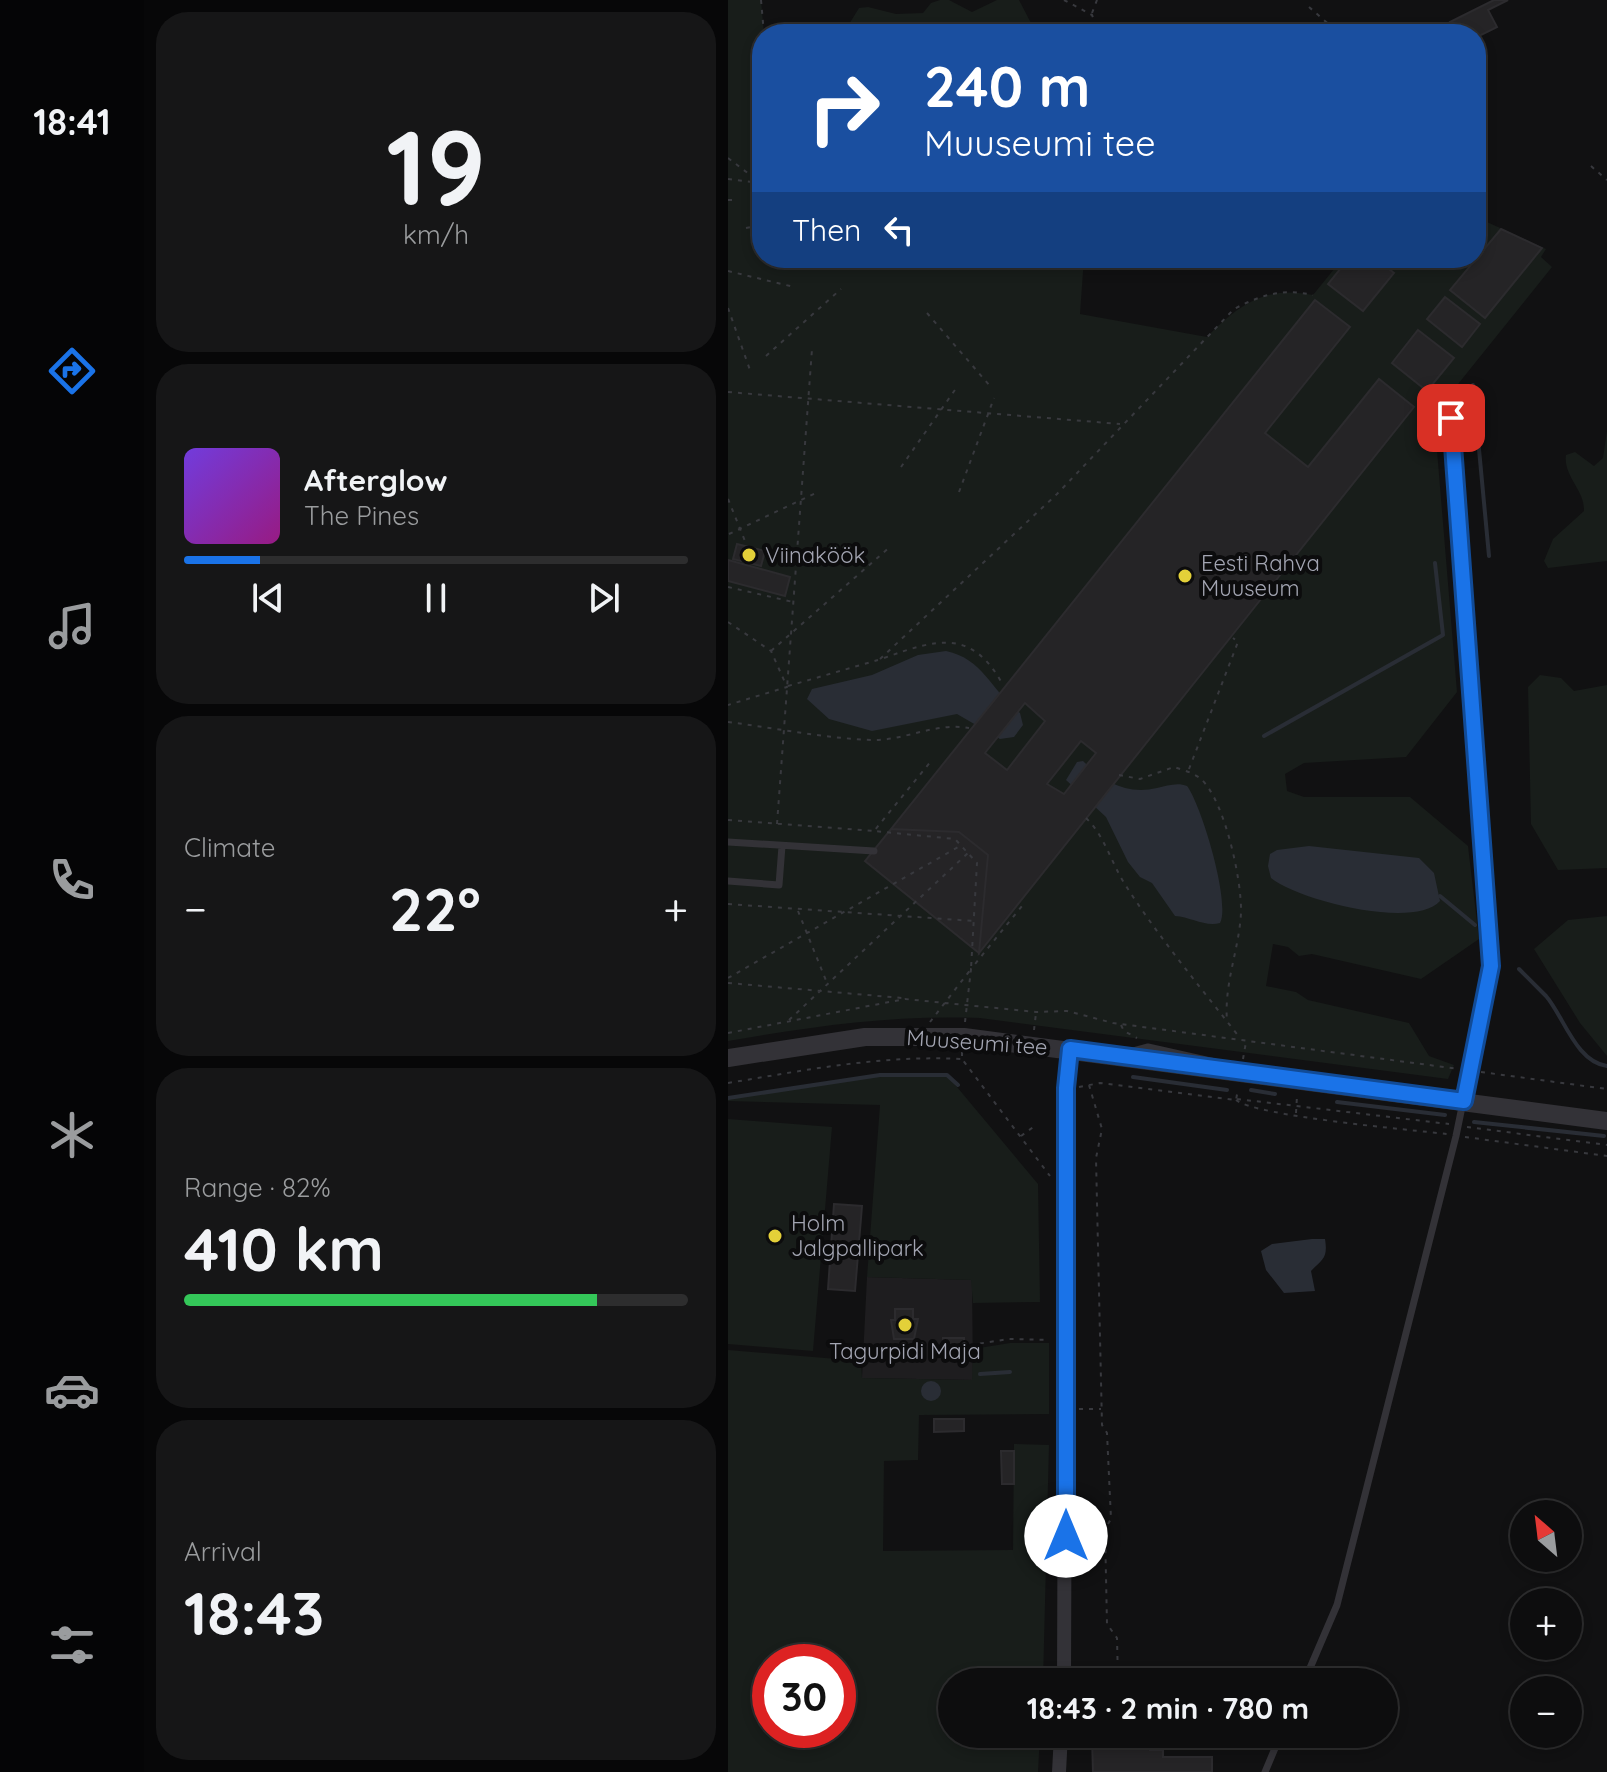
<!DOCTYPE html>
<html lang="en">
<head>
<meta charset="utf-8">
<style>
	:root { --surface:#0d0d0e; --page:#161617; --text:#f1f3f6; --muted:#9a9c9e; --line:#2d2d2e; --accent:#1a73e8 }
	body { margin:0; font-family:Quicksand,sans-serif; background:var(--page); color:var(--text); height:100vh; display:flex; flex-direction:column; font-size:30px; white-space:nowrap }
	* { box-sizing:border-box; margin:0 }
	p { font-size:26px; color:var(--muted) }
	.icon { flex:none; width:44px; height:44px; fill:none; stroke:currentColor; stroke-width:2; stroke-linecap:round; stroke-linejoin:round }
	.map { position:relative; flex:1; overflow:hidden }
	.drawer { display:flex; flex-direction:column; gap:12px; padding:12px; background:#070708; width:584px }
	.drawer>* { flex:none }
	.top-card { position:absolute; left:24px; top:24px; width:734px; height:244px; border-radius:32px; box-shadow:0 4px 12px #0003,0 0 0 2px var(--line); background:#1a4fa0; color:#fff; overflow:hidden }
	.needle { width:52px; rotate:332deg }
	.controls { position:absolute; left:782px; top:1500px; display:grid; gap:16px }
	.controls a { display:grid; place-items:center; width:72px; height:72px; border-radius:50%; background:var(--surface); box-shadow:0 4px 12px #0003,0 0 0 2px var(--line); font-size:40px }
	.speed { position:absolute; left:24px; top:1644px; display:flex; gap:16px; font-size:40px; font-weight:700; text-align:center }
	.speed>* { display:grid; place-content:center; width:104px; height:104px; border-radius:50%; background:var(--surface); box-shadow:0 4px 12px #0003,0 0 0 2px var(--line); line-height:1 }
	.speed .limit { border:12px solid #d22; background:#fff; color:#111 }
	.pin { position:absolute; display:grid; place-items:center; width:68px; height:68px; color:#fff; margin:-34px; border-radius:16px; box-shadow:0 4px 12px #0006 }
	.me { position:absolute; width:88px; margin:-44px; rotate:0deg; stroke-linejoin:round; filter:drop-shadow(0 0 6px #0008) }
	.turn { display:flex; align-items:center; gap:28px; height:168px; padding:0 40px; font-size:36px }
	.turn .icon { width:104px; height:104px; stroke-width:2.5 }
	.turn b { display:block; font-size:56px; line-height:68px }
	.then { display:flex; align-items:center; height:76px; padding:0 40px; background:#0003; gap:16px; font-size:30px }
	.big { font-size:60px; font-weight:700; line-height:1.1 }
	.drawer .card { flex:1; display:flex; flex-direction:column; justify-content:center; gap:12px; min-width:0; padding:0 28px; border-radius:32px; background:var(--page) }
	.drawer .dial { align-items:center; gap:0 }
	.dial b { font-size:104px; line-height:1 }
	.song { display:flex; align-items:center; gap:24px }
	.cover { width:96px; height:96px; border-radius:12px; background:linear-gradient(135deg,hsl(260 70% 55%),hsl(310 70% 35%)) }
	.played { height:8px; border-radius:4px; background:linear-gradient(90deg,var(--accent) 15%,var(--line) 15%) }
	.keys { display:flex; justify-content:space-around; direction:ltr }
	.heat { display:flex; justify-content:space-between; align-items:center; font-size:44px; direction:ltr }
	.charge { height:12px; border-radius:6px; background:linear-gradient(90deg,#34c759 82%,var(--line) 0) }
	.trip { position:absolute; left:210px; top:1668px; width:460px; height:80px; border-radius:40px; background:var(--surface); box-shadow:0 4px 12px #0003,0 0 0 2px var(--line); font-weight:700; line-height:80px; text-align:center }
	main { display:flex; flex:1; min-height:0 }
	.dock { display:flex; flex-direction:column; width:144px; justify-content:space-around; align-items:center; background:#050506; color:var(--muted) }
	.dock .icon { width:56px; height:56px }
	.dock .selected { color:var(--accent) }
	.dock b { font-size:36px; color:var(--text) }
	.map>svg:first-child { display:block }
	.built { fill:#1e1d1f }
	.green { fill:#181d1a; fill-rule:evenodd }
	.water { fill:#292d35 }
	.lines { fill:none; stroke-linecap:round; stroke-linejoin:round }
	.stream { stroke:#292d35; stroke-width:4 }
	.building { fill:#252426; stroke:#2c2b2e; stroke-width:2; fill-rule:evenodd }
	.path { stroke:#38393e; stroke-width:2; stroke-dasharray:4 6; stroke-linecap:butt }
	.service { stroke:#333237; stroke-width:7 }
	.minor { stroke:#333237; stroke-width:14 }
	.tertiary { stroke:#333237; stroke-width:18 }
	.route-casing { stroke:#114b97; stroke-width:20 }
	.route { stroke:#1a73e8; stroke-width:14 }
	.poi-dot { fill:#e3d039; stroke:#0c0c0d; stroke-width:3 }
	.labels { text-anchor:middle; dominant-baseline:central; stroke-width:8; stroke-linejoin:round; paint-order:stroke }
	.poi-label { font-size:22px; fill:#a3a5b2; stroke:#0c0c0d; text-anchor:start }
	.street-label { font-size:22px; fill:#a3a5b2; stroke:#0c0c0d }
</style>
</head>
<body>
<main>
<nav class="dock">
<b>18:41</b>
<svg class="icon selected" aria-label="directions" viewBox="0 0 24 24"><path d="M12 3l9 9-9 9-9-9zM9 14v-3h6M13 9l2 2-2 2"/></svg>
<svg class="icon" aria-label="music" viewBox="0 0 24 24"><path d="M9 18V5l10-2v13"/><circle cx="6" cy="18" r="3"/><circle cx="16" cy="16" r="3"/></svg>
<svg class="icon" aria-label="phone" viewBox="0 0 24 24"><path d="M5 4h4l2 5-3 2q2 4 5 5l2-3 5 2v4C11 20 4 13 5 4z"/></svg>
<svg class="icon" aria-label="climate" viewBox="0 0 24 24"><path d="M12 3v18M4 7l16 10M4 17L20 7"/></svg>
<svg class="icon" aria-label="car" viewBox="0 0 24 24"><path d="M5 17H2v-5l4-1 3-4h7l3 4 3 1v5h-3M9 17h6M6 11h13"/><circle cx="7" cy="17" r="2"/><circle cx="17" cy="17" r="2"/></svg>
<svg class="icon" aria-label="filters" viewBox="0 0 24 24"><path d="M4 7h16M4 17h16"/><circle cx="9" cy="7" r="2"/><circle cx="15" cy="17" r="2"/></svg>
</nav>
<section class="drawer">
<div class="card dial"><b>19</b><p>km/h</p></div>
<div class="card">
<div class="song"><i class="cover"></i><div><b>Afterglow</b><p>The Pines</p></div></div>
<div class="played"></div>
<div class="keys"><svg class="icon" aria-label="previous" viewBox="0 0 24 24"><path d="M18 5L8 12l10 7zM5 5v14"/></svg><svg class="icon" aria-label="pause" viewBox="0 0 24 24"><path d="M8 5v14M16 5v14"/></svg><svg class="icon" aria-label="next" viewBox="0 0 24 24"><path d="M6 5l10 7-10 7zM19 5v14"/></svg></div>
</div>
<div class="card"><p>Climate</p>
<div class="heat"><a>−</a><b class="big">22°</b><a>+</a></div>
</div>
<div class="card"><p>Range · 82%</p><b class="big">410 km</b><div class="charge"></div></div>
<div class="card"><p>Arrival</p><b class="big">18:43</b></div>
</section>
<div class="map">
<svg width="879" height="1772" viewBox="0 0 879 1772">
	<rect width="100%" height="100%" fill="#111112"/>
	<path class="built" d="M139,1277L244,1280L245,1380L134,1378Z"/>
	<path class="green" d="M0,0H33L36,34L34,258H356L352,314L479,337C510,305 538,285 585,295L615,258H748V217L818,249L813,257L824,267L706,414L729,692L678,757L576,763L557,774L559,791L576,797H682L740,846L751,939L693,979L584,954L571,956L560,947L545,944L538,986L568,992L580,1000L681,1023L701,1056L726,1065L720,1079L252,1018C161,1015 89,1026 0,1041Z
		M212,0H221L244,12L269,0H291L303,23L294,34H115L131,8L140,7L168,14L195,13L203,3Z
		M879,431V561L820,568L816,561L825,539L856,511C857,490 835,476 838,455L847,452L866,466L875,458Z
		M812,675L833,678L846,691L879,685V868L830,870L803,824L800,687Z
		M879,916V1056L852,1023L806,949L840,920Z
		M152,1075H219L310,1184L312,1302L245,1303L243,1280L139,1277L152,1105L0,1101V1098Z
		M0,1119L104,1127L85,1351L0,1344Z
		M282,1343H321V1414L191,1415L190,1460L156,1461L155,1551L285,1550L286,1444L321,1445L315,1682H224V1734H312L310,1772H0V1350L133,1361L134,1378L244,1380L245,1349ZM42,1662H110V1730H42Z"/>
	<path class="water" d="M218,651C256,659 263,691 292,713L295,725L286,737L272,739L229,714L144,731L101,719L79,699L84,689L144,675L190,655Z
		M355,761C376,782 399,795 429,788C439,786 449,782 459,786C473,804 503,903 492,923C477,927 463,917 447,916L424,883L412,877L400,862L378,817L338,780L349,762Z
		M581,846L691,858L706,873L712,901C686,930 570,900 543,878L540,866L542,854L549,850Z
		M584,1239H597C600,1258 595,1259 583,1271L587,1291L556,1293L538,1270L533,1251L544,1244Z
		M193 1391a10 10 0 1 1 20 0a10 10 0 1 1-20 0Z"/>
	<g class="lines">
		<path class="stream" d="M745,385L761,556
			M536,736L715,635L707,563
			M712,896L747,925
			M791,969C800,978 809,987 818,996C836,1017 848,1062 879,1066
			M405,1077L499,1090
			M523,1090L547,1094
			M0,1098L152,1075H219L230,1085
			M609,1102L717,1115
			M746,1122L876,1136
			M252,1374L282,1372"/>
	</g>
	<path class="building" d="M766,0H780L760,10L769,27L749,37L728,34L722,22Z
		M773,229L814,248L757,318L722,290Z
		M621,258H647L666,273L635,311L600,284Z
		M717,297L752,324L734,347L699,319Z
		M587,300L622,327L537,433L580,467L651,379L686,407L251,953L260,855L231,832L163,829ZM297,703L317,721L279,770L257,753ZM353,741L368,753L336,794L319,784Z
		M690,330L726,358L699,391L664,363Z
		M9,544L37,551L33,566L5,559Z
		M0,560L62,577L57,596L0,581Z
		M163,829L231,832L260,855L251,953L137,861Z
		M106,1204L134,1206L127,1291L100,1289Z
		M167,1309H185V1319H190L186,1339H166L163,1320H167Z
		M215,1338H236V1354H216Z
		M206,1419H236V1431L206,1432Z
		M273,1451H286V1484H274Z
		M423,1736L422,1750H435V1757H484V1772H365L364,1738Z"/>
	<g class="lines">
		<path class="path" d="M33,0L36,34
			M336,0L364,15L372,34
			M581,7L612,34
			M364,13L369,0
			M748,116L759,118
			M0,158L34,184
			M863,166L879,180
			M0,179L31,183
			M0,200H4
			M18,228L34,225
			M0,271L66,287
			M0,308L22,370
			M199,313L262,386
			M38,356L113,289
			M0,392L392,424
			M173,467L229,387
			M231,492L266,398
			M0,499L17,541
			M1,534L90,492
			M0,587L65,602
			M0,622L43,651L59,687L0,705
			M43,651L163,546
			M156,658C209,639 244,628 275,685
			M152,659L329,494L506,309C533,295 554,288 585,295
			M60,686L150,660
			M0,722C47,728 95,738 143,740C177,741 206,722 241,728
			M461,769L510,642L505,638
			M391,775L412,779L446,767C455,770 466,773 473,779C497,801 514,881 513,913C511,950 496,983 499,1021
			M358,818C377,836 383,863 398,886C432,939 473,988 512,1038
			M0,820L146,831
			M49,824L84,349
			M0,904L246,921
			M70,911L99,983
			M0,978L232,846
			M0,983L174,998
			M61,1020L240,853
			M202,1022L243,969L249,863L227,839L146,831L204,760
			M237,1022L243,969L294,906
			M393,1025L396,1031L409,1038
			M306,1030L308,1013
			M0,1033L177,999L308,1012L339,1011L385,1023L731,1069
			M234,1052V1059L322,1176
			M515,1059L518,1042
			M753,1072L879,1089
			M0,1083C78,1070 153,1055 233,1059
			M361,1085L374,1129L368,1158L374,1425L379,1433L383,1519L377,1529L379,1624L389,1638L390,1682
			M351,1087L372,1083L508,1100L510,1089
			M509,1099L721,1124
			M508,1100C527,1116 684,1130 719,1134
			M568,1113L569,1096
			M739,1127L879,1145
			M293,1136L308,1125
			M737,1137L879,1156
			M242,1345L281,1339L321,1340
			M351,1409H373
			M353,1736L354,1734"/>
		<path class="service" d="M0,842L146,851
			M0,881L51,885L54,846
			M398,1053L420,1047L487,1062
			M576,1682L609,1605L728,1136L763,966L723,418L698,399
			M537,1772L553,1734"/>
		<path class="minor" d="M336,1682L338,1088L342,1049
			M331,1772L333,1734"/>
		<path class="tertiary" d="M0,1058L137,1037H236L879,1121"/>
	</g>
	<g class="lines">
		<g class="route-casing">
			<path id="route" d="M338,1536V1088L342,1049L736,1101L763,966L723,418"/>
		</g>
		<use href="#route" class="route"/>
	</g>
	<g class="poi-dot">
		<circle cx="21" cy="555" r="8"/>
		<circle cx="457" cy="576" r="8"/>
		<circle cx="47" cy="1236" r="8"/>
		<circle cx="177" cy="1325" r="8"/>
	</g>
	<g class="labels">
		<g class="poi-label">
			<text x="37" y="555">Viinaköök</text>
			<text x="473" y="563">Eesti Rahva<tspan x="473" dy="25">Muuseum</tspan></text>
			<text x="63" y="1223">Holm<tspan x="63" dy="25">Jalgpallipark</tspan></text>
			<text x="177" y="1351" text-anchor="middle">Tagurpidi Maja</text>
		</g>
		<g class="street-label">
			<text transform="translate(249 1042) rotate(4)">Muuseumi tee</text>
		</g>
	</g>
</svg>
<div class="controls">
<a><svg class="needle" viewBox="-14 -14 28 28"><path d="M0-13l5 13h-10z" fill="#e53935"/><path d="M0 13l5-13h-10z" fill="#9a9c9e"/></svg></a>
<a>+</a>
<a>−</a>
</div>
<div class="speed"><div class="limit">30</div></div>
<div class="pin" style="left:723px;top:418px;background:#d93025"><svg class="icon" aria-label="arrive" viewBox="0 0 24 24"><path d="M6 21V4h12l-3 4 3 4H6"/></svg></div>
<svg class="me" style="left:338px;top:1536px" viewBox="-20 -20 40 40"><circle r="19" fill="#fff"/><path d="M0-13L10 11 0 6-10 11z" fill="#1a73e8"/></svg>
<div class="trip">18:43 · 2 min · 780 m</div>
<div class="top-card">
<div class="turn"><svg class="icon" aria-label="right" viewBox="0 0 24 24"><path d="M7 20v-9h11M14 6l5 5-5 5"/></svg><div><b>240 m</b>Muuseumi tee</div></div>
<div class="then">Then<svg class="icon" aria-label="left" viewBox="0 0 24 24"><path d="M17 20v-9H6M10 6l-5 5 5 5"/></svg></div>
</div>
</div>
</main>
</body>
</html>
